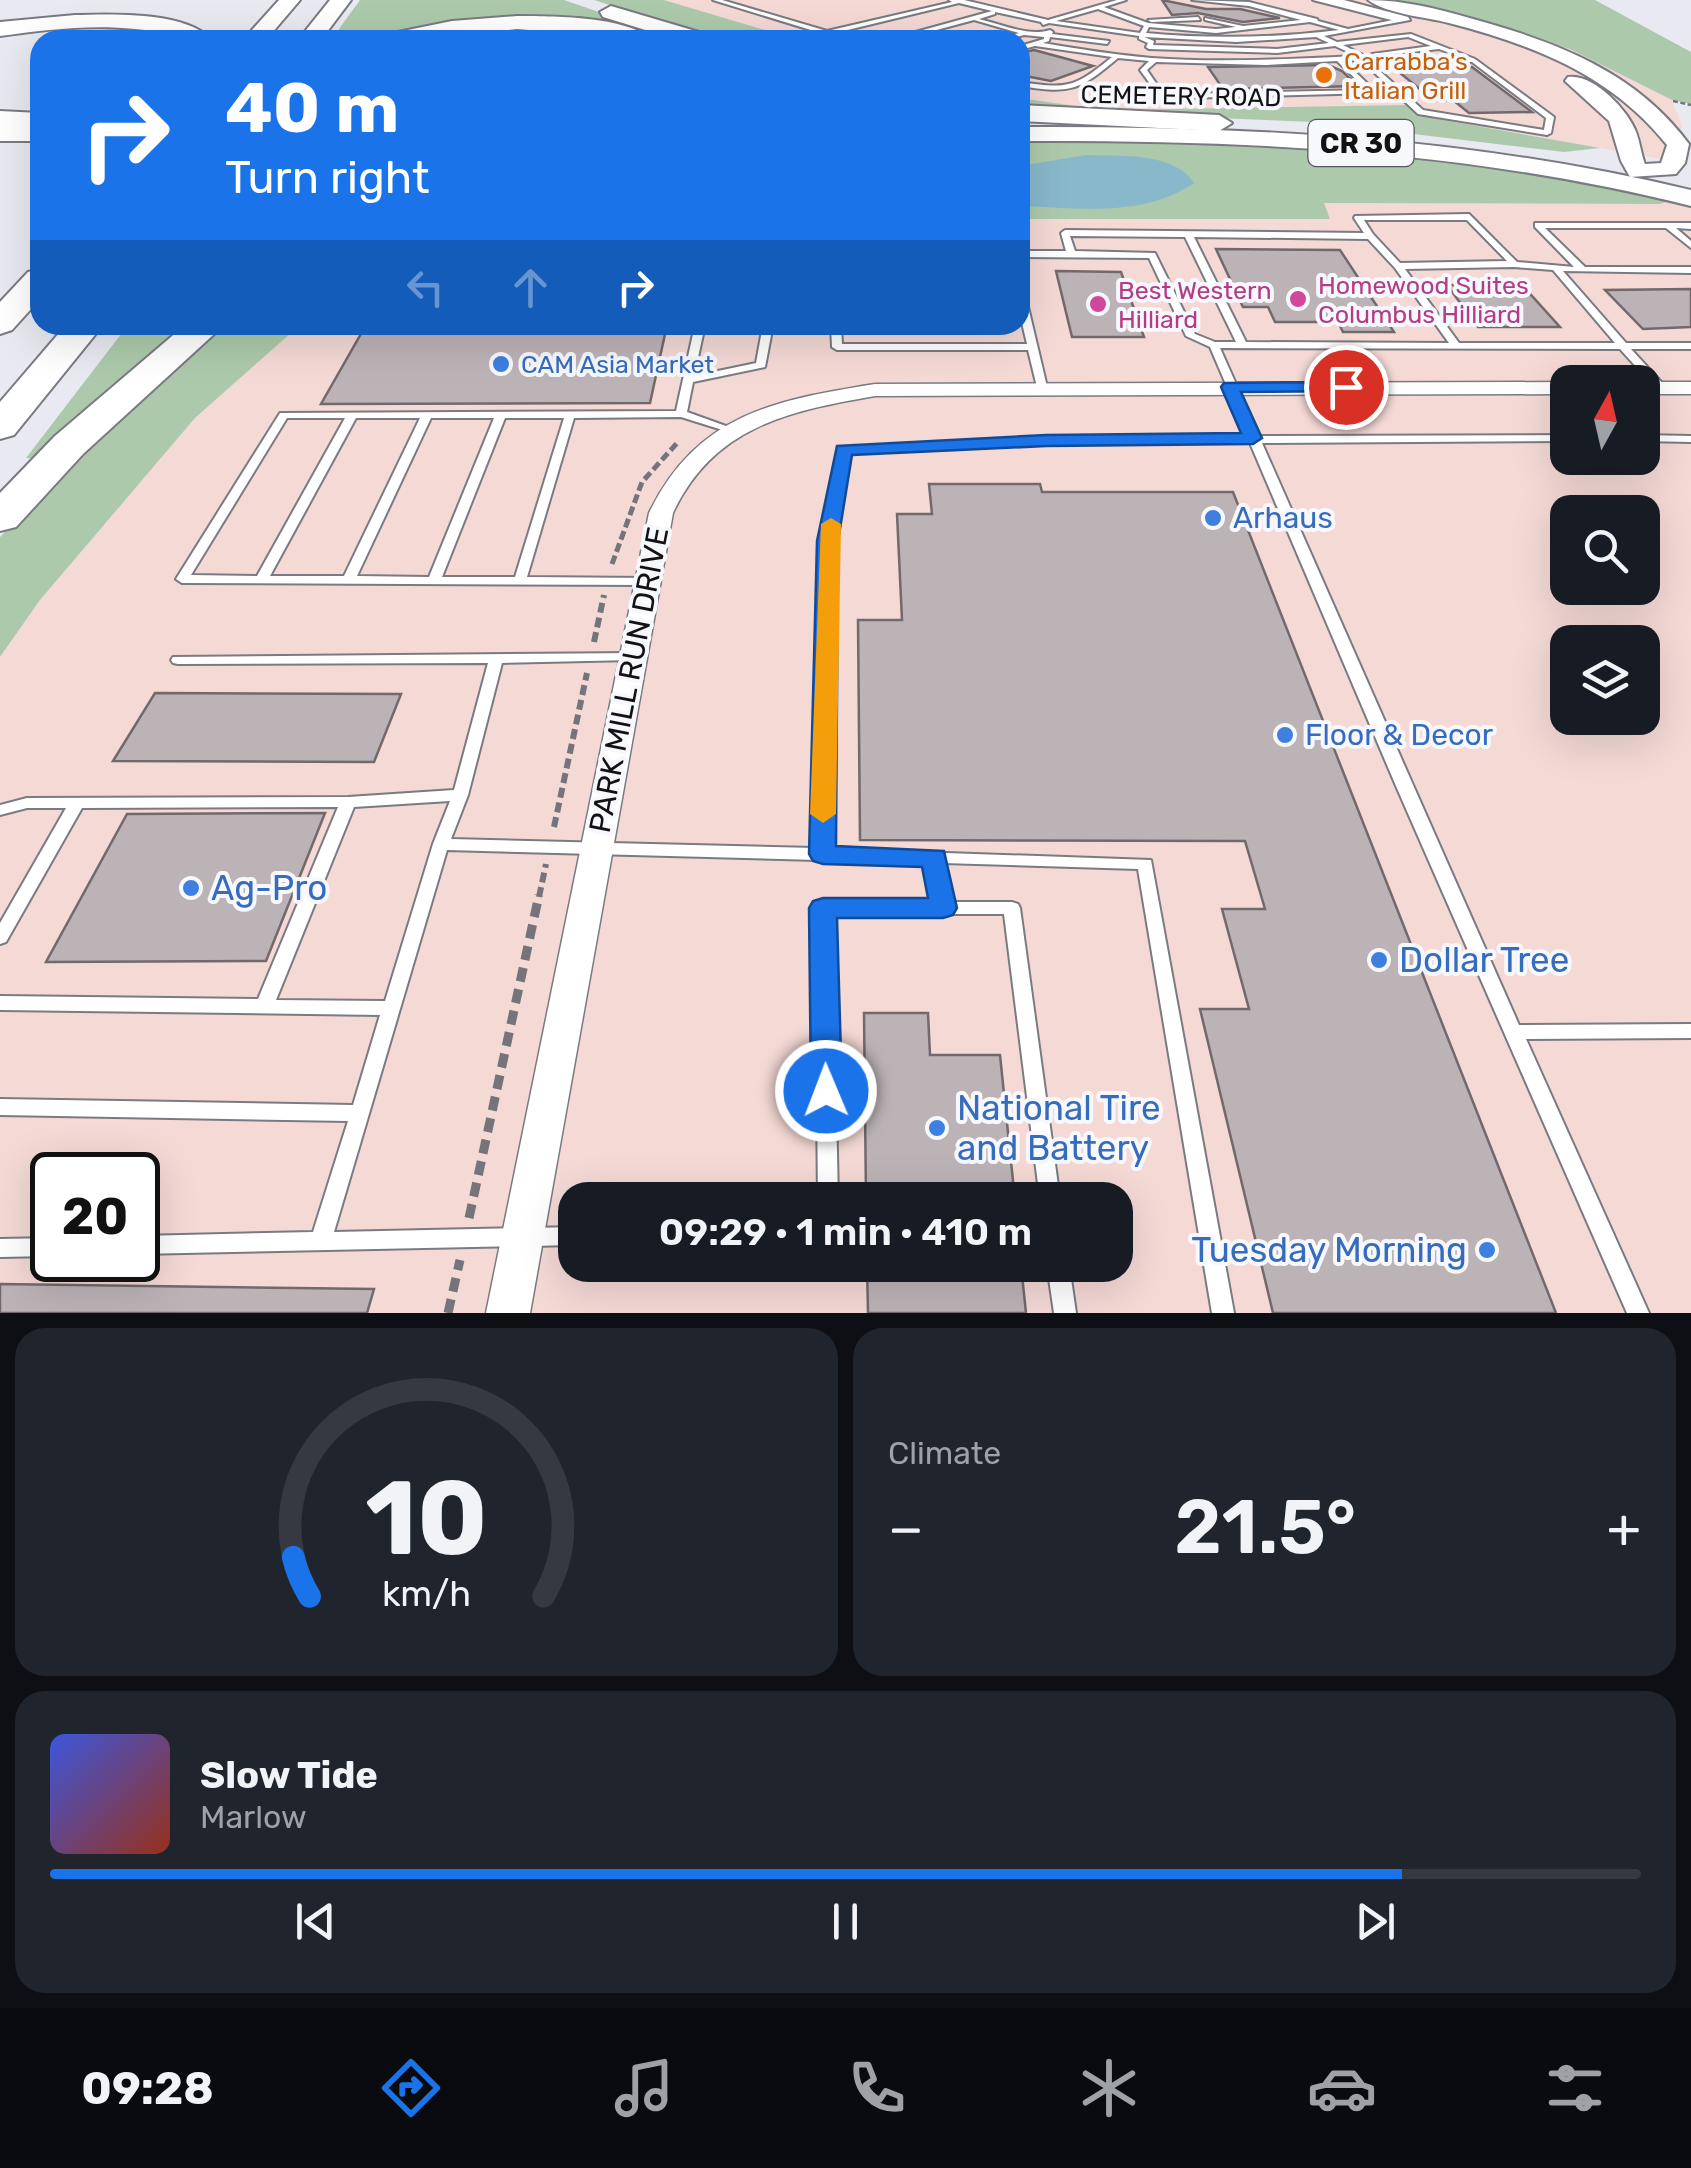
<!DOCTYPE html>
<html lang="en">
<head>
<meta charset="utf-8">
<style>
	:root { --surface:#171b24; --page:#20242c; --text:#f1f3f6; --muted:#9ea1a6; --line:#363941; --accent:#1a73e8 }
	body { margin:0; font-family:Rubik,sans-serif; background:var(--page); color:var(--text); height:100vh; display:flex; flex-direction:column; font-size:38px; white-space:nowrap }
	* { box-sizing:border-box; margin:0 }
	p { font-size:32px; color:var(--muted) }
	.icon { flex:none; width:55px; height:55px; fill:none; stroke:currentColor; stroke-width:2; stroke-linecap:round; stroke-linejoin:round }
	.map { position:relative; height:1313px; overflow:hidden }
	.side { display:flex; flex-direction:column; gap:15px; padding:15px; background:#0d0f14; flex:1 }
	.side>* { flex:none }
	.banner { position:absolute; left:30px; top:30px; width:1000px; height:305px; border-radius:30px; box-shadow:0 10px 40px #0002; background:#1a73e8; color:#fff; overflow:hidden }
	.needle { width:65px; rotate:8deg }
	.controls { position:absolute; left:1550px; top:365px; display:grid; gap:20px }
	.controls a { display:grid; place-items:center; width:110px; height:110px; border-radius:20px; background:var(--surface); box-shadow:0 10px 40px #0002; font-size:50px }
	.speed { position:absolute; left:30px; top:1152px; display:flex; gap:20px; font-size:50px; font-weight:700; text-align:center }
	.speed>* { display:grid; place-content:center; width:130px; height:130px; border-radius:50%; background:var(--surface); box-shadow:0 10px 40px #0002; line-height:1 }
	.speed .limit { border:5px solid #111; border-radius:15px; background:#fff; color:#111 }
	.pin { position:absolute; display:grid; place-items:center; width:85px; height:85px; color:#fff; margin:-42px; border:5px solid #fff; border-radius:50%; box-shadow:0 2px 10px #0007 }
	.me { position:absolute; width:110px; margin:-55px; rotate:359deg; stroke-linejoin:round; filter:drop-shadow(0 0 8px #0008) }
	.turn { display:flex; align-items:center; gap:35px; height:210px; padding:0 30px; font-size:45px }
	.turn .icon { width:130px; height:130px; stroke-width:2.5 }
	.turn b { display:block; font-size:70px; line-height:85px }
	.lanes { display:flex; align-items:center; height:95px; padding:0 30px; background:#0003; justify-content:center; gap:50px; direction:ltr }
	.lanes .off { opacity:.35 }
	.big { font-size:75px; font-weight:600; line-height:1.1 }
	.side .widget { flex:1; display:flex; flex-direction:column; justify-content:center; gap:15px; min-width:0; padding:0 35px; border-radius:30px; background:var(--page) }
	.side .dial { align-items:center; gap:0 }
	.dial svg { height:260px; overflow:visible; fill:none; stroke:var(--line); stroke-width:7; stroke-linecap:round; text-anchor:middle }
	.dial text { fill:var(--text); stroke:none }
	.song { display:flex; align-items:center; gap:30px }
	.cover { width:120px; height:120px; border-radius:15px; background:linear-gradient(135deg,hsl(230 70% 55%),hsl(10 70% 35%)) }
	.played { height:10px; border-radius:5px; background:linear-gradient(90deg,var(--accent) 85%,var(--line) 85%) }
	.keys { display:flex; justify-content:space-around; direction:ltr }
	.heat { display:flex; justify-content:space-between; align-items:center; font-size:55px; direction:ltr }
	.side .tiles { flex:1; display:grid; gap:15px; grid-template-columns:1fr 1fr }
	.widget:last-child { grid-column:span 2 }
	.trip { position:absolute; left:558px; top:1182px; width:575px; height:100px; border-radius:30px; background:var(--surface); box-shadow:0 10px 40px #0002; font-weight:600; line-height:100px; text-align:center }
	.menu { display:flex; height:160px; justify-content:space-around; align-items:center; background:#090b0e; color:var(--muted) }
	.menu .icon { width:70px; height:70px }
	.menu .on { color:var(--accent) }
	.menu b { font-size:45px; color:var(--text) }
	.map>svg:first-child { display:block }
	.commercial { fill:#f4d9d5; fill-rule:evenodd }
	.green { fill:#accaab }
	.water { fill:#89b8ca }
	.building { fill:#bcb3b7; stroke:#72696d; stroke-width:2.5 }
	.lines { fill:none; stroke-linecap:round; stroke-linejoin:round }
	.service-casing { stroke:#7a7a82; stroke-width:4 }
	.minor-casing { stroke:#7a7a82; stroke-width:3 }
	.secondary-casing { stroke:#7a7a82; stroke-width:4 }
	.primary-casing { stroke:#7a7a82; stroke-width:4 }
	.motorway-casing { stroke:#7a7a82; stroke-width:4 }
	.path-far3 { stroke:#74747a; stroke-width:2.5; stroke-dasharray:5 2.5; stroke-linecap:butt }
	.path-far2 { stroke:#74747a; stroke-width:5; stroke-dasharray:9 4; stroke-linecap:butt }
	.path-far1 { stroke:#74747a; stroke-width:6; stroke-dasharray:10 5; stroke-linecap:butt }
	.path { stroke:#74747a; stroke-width:9; stroke-dasharray:14 8; stroke-linecap:butt }
	.service { fill:#fff; fill-rule:evenodd }
	.minor { fill:#fff; fill-rule:evenodd }
	.secondary { fill:#fff; fill-rule:evenodd }
	.primary { fill:#fff; fill-rule:evenodd }
	.motorway { fill:#fff; fill-rule:evenodd }
	.route { fill:#1a73e8; stroke:#114b97; stroke-width:2.5 }
	.slow { fill:#f59e0b }
	.food-dot { fill:#e8710a; stroke:#f7f7fe; stroke-width:4 }
	.hotel-dot { fill:#d1479c; stroke:#f7f7fe; stroke-width:4 }
	.shop-dot { fill:#3f7fe0; stroke:#f7f7fe; stroke-width:4 }
	.labels { text-anchor:middle; dominant-baseline:central; stroke-width:8; stroke-linejoin:round; paint-order:stroke }
	.far-food-label { font-size:25px; fill:#c56008; stroke:#f7f7fe; text-anchor:start }
	.far-street-label { font-size:25px; fill:#121215; stroke:#f7f7fe }
	.far-hotel-label { font-size:25px; fill:#b23c85; stroke:#f7f7fe; text-anchor:start }
	.far-shop-label { font-size:25px; fill:#366cbe; stroke:#f7f7fe; text-anchor:start }
	.shield { fill:#f7f7fe; stroke:#57575b; stroke-width:2.5 }
	.shield-label { font-size:28px; font-weight:bold; fill:#121215 }
	.shop-label { font-size:30px; fill:#366cbe; stroke:#f7f7fe; text-anchor:start }
	.street-label { font-size:30px; fill:#121215; stroke:#f7f7fe }
	.near-shop-label { font-size:35px; fill:#366cbe; stroke:#f7f7fe; text-anchor:start }
</style>
</head>
<body>
<div class="map">
<svg width="1691" height="1313" viewBox="0 0 1691 1313">
	<rect width="100%" height="100%" fill="#e9e9f2"/>
	<path class="commercial" d="M664,0H1395L1570,49L1672,100L1682,126L1661,159L1425,117L1406,105L1103,110L1020,98V40H799Z
		M1691,195V1313H0V657L40,600L195,418L300,325H1020V219H1329L1323,203L1660,204ZM1568,382H1642V458H1568ZM1568,512H1642V588H1568ZM1568,642H1642V718H1568ZM52,1175H138V1260H52ZM575,1200H1115V1265H575Z"/>
	<path class="green" d="M360,0H564L680,40C641,40 603,22 564,24C486,26 409,40 331,40Z
		M594,0H664L799,40H716Z
		M1395,0H1595L1691,52V104L1672,100L1570,49Z
		M506,27L616,35L630,40H402Z
		M1020,98L1103,110L1406,105L1426,117L1600,148L1564,152L1313,122L1020,110Z
		M1186,140L1272,143L1523,169L1673,200L1660,204L1324,203L1330,219H1020V141Z
		M128,325H190L137,366L41,459L26,458Z
		M218,325H300L195,418L40,600L0,657V537L93,438Z"/>
	<path class="water" d="M1086,155C1119,156 1175,152 1194,183C1142,218 1080,208 1020,206V166Z"/>
	<path class="building" d="M1162,0L1206,9H1240L1280,18L1243,22L1198,13L1172,15Z
		M1034,50L1093,66L1051,81L1020,75V53Z
		M1328,65L1342,71L1358,86L1223,89L1208,67Z
		M1472,67L1532,112L1469,113L1453,100H1433L1394,68Z
		M1216,249L1340,250L1394,332H1343L1338,322H1275L1268,307H1243Z
		M1056,271L1121,272L1144,337H1072Z
		M1447,285H1522L1560,327H1478Z
		M1691,289V327L1643,329L1605,290Z
		M366,325H667L650,403L321,404Z
		M929,484H1040L1042,492H1233L1556,1313H1273L1200,1009H1249L1222,909H1265L1245,841L860,840L858,620H902L897,514H932Z
		M155,693L401,694L374,762L113,761Z
		M325,813L266,961L46,962L127,814Z
		M864,1013H928L930,1055H1000L1015,1200H866Z
		M867,1265H1021L1026,1313H868Z
		M0,1284L374,1289L367,1313H0Z"/>
	<g class="lines">
		<g class="service-casing">
			<path id="service" d="M713,0H722L827,31L952,2L949,0H964L1048,20L1117,0H1126L1104,7L1148,23L1216,29L1236,27L1205,20V18L1243,26L1301,20L1249,6L1192,0L1249,2L1317,19L1318,21L1348,29L1408,17L1410,20L1324,36L1337,42L1411,34L1475,59L1554,117L1551,133L1547,135L1418,114L1361,60L1344,61L1375,91V93L1180,98L1156,92L1140,70L1149,61L1118,58C1079,91 1071,94 1020,86V82C1068,89 1074,88 1112,57L1035,46L1020,50V46L1044,39V37L1024,35L1006,40H996L1019,33L974,20L899,40L890,39L992,11L959,3L827,35ZM1098,9L1144,26L1140,33L1056,21ZM995,12L1041,22L1043,25L1049,23L1139,36V39L1148,43L1146,47L1149,49L1277,53L1335,46L1357,56C1289,59 1220,63 1152,58C1116,55 1079,49 1043,43L1049,41L1050,37L1107,44L1109,41L1052,34L1053,32L1050,30C1029,37 1001,24 979,19L995,14ZM1310,22L1339,30C1274,38 1211,39 1146,33L1149,27L1216,33ZM1144,37L1236,42L1316,37L1329,43L1277,49L1153,45L1154,41ZM1408,37L1431,46L1372,54L1375,56L1439,49L1463,58L1368,60L1361,54L1343,45ZM1337,61L1367,90L1180,94L1160,89L1147,70L1156,62L1266,65ZM1472,62L1546,118L1544,130L1423,110L1372,64Z
				M1198,17L1200,20L1151,22L1148,20Z
				M1469,214L1517,262L1574,267L1535,227V223H1691V229L1676,228L1691,241V248L1666,228H1545L1585,267H1691V273L1563,271L1626,343H1691V349H1631L1665,386V390H1657L1620,349L1220,348L1259,436L1568,435V441L1262,443L1519,1025L1691,1024V1038L1526,1039L1649,1313H1627L1396,786L1250,443H1045L849,453L833,541L831,849L1151,860L1234,1313H1212L1138,869L943,863L950,902H1012L1018,904L1020,908L1060,1200H1040L1004,914H832L838,1200H818L815,908L817,904L823,902H934L927,863L447,850L334,1232L575,1227V1245L138,1254V1236L313,1232L348,1121L0,1115V1099L353,1105L380,1015L0,1010V996L258,999L338,807L82,808L6,942L0,944V923L66,808H27L0,815V805L27,798L348,797L454,790L488,663L178,664L173,663L171,660L173,657L638,653L640,656L638,659L633,660L502,663L468,795L451,839L815,848L821,541L840,448L1045,437L1248,436L1210,347L1186,336L1149,258L1020,257V251H1066L1061,233L1065,230L1364,233L1354,218L1355,216ZM1364,220H1467L1507,261L1400,263L1373,234ZM1070,236L1185,237L1236,342H1215L1195,334L1155,253L1075,251ZM1194,237L1368,239L1395,268L1449,343L1246,342ZM1514,267L1553,270L1615,343H1459L1405,269ZM450,801L433,844L385,1001L276,1000L354,807Z
				M1020,291L1025,294L1047,387L1046,389H1038L1037,387L1028,350H837L832,347L831,325H841L842,344H1027L1020,314Z
				M695,325H705L694,376L756,363L763,325H773L765,367L693,382L687,412L737,430L732,433L681,417L574,418L527,577L647,578L652,579L653,582L652,585L182,583L176,579L280,413L676,411ZM287,418H345L257,576L191,575ZM356,418H420L344,576H270ZM431,418H494L429,577L357,576ZM505,418H564L515,577H442Z
				M1642,435L1691,436V442L1642,441Z
				M52,1238V1256L0,1257V1239Z
				M1047,1265H1069L1076,1313H1054Z"/>
		</g>
		<g class="minor-casing">
			<path id="minor" d="M1568,382H1571H1568V394L875,396C788,411 713,427 673,513L530,1313H486L649,513C697,414 775,400 875,384Z
				M1639,382H1691V394H1642V382Z"/>
		</g>
		<g class="secondary-casing">
			<path id="secondary" d="M1313,0H1344L1408,17L1399,22Z
				M1368,0C1404,0 1438,9 1473,19C1557,42 1636,72 1689,144L1685,163L1676,174L1630,177L1621,161L1609,121L1565,81L1568,77C1593,73 1628,110 1636,132C1640,142 1641,154 1645,164L1661,163L1667,145C1611,75 1534,45 1449,23C1425,17 1387,14 1368,0Z"/>
		</g>
		<g class="primary-casing">
			<path id="primary" d="M0,127H40V141H0Z
				M1020,127C1247,126 1469,137 1691,190V206C1467,150 1250,140 1020,141Z"/>
		</g>
		<g class="motorway-casing">
			<path id="motorway" d="M279,0H300L266,40H243Z
				M330,0H351L321,40H298Z
				M611,6L709,35L712,40H678L603,17L600,12Z
				M75,15C112,14 186,11 212,40C185,40 162,31 135,29C90,24 44,30 0,36V22Z
				M517,16C550,16 628,16 652,40L517,29L422,40H380L383,35L452,21Z
				M1020,105L1219,115L1232,123L1219,131L1020,121Z
				M0,111L40,113V129L0,127Z
				M40,269V299L12,330L0,334V302L28,272Z
				M66,325H103L14,435L0,439V402Z
				M185,325H224L83,454L16,527L0,531V493L55,436Z"/>
		</g>
		<path class="path-far3" d="M1673,101L1691,105"/>
		<path class="path-far2" d="M1577,376H1625
			M612,564L642,482L678,442"/>
		<path class="path-far1" d="M594,642L604,595
			M554,827L587,673
			M539,897L546,864"/>
		<path class="path" d="M469,1218L539,895
			M448,1313L460,1260"/>
		<use href="#service" class="service"/>
		<use href="#minor" class="minor"/>
		<use href="#secondary" class="secondary"/>
		<use href="#primary" class="primary"/>
		<use href="#motorway" class="motorway"/>
	</g>
	<path class="route" d="M1346,382L1352,383V391L1241,392L1262,438L1253,444L1046,446L852,455L838,541L836,846L944,851L957,908L953,915L943,918H837L842,1091L838,1100L826,1104L815,1100L811,1091L809,908L813,901L823,898H928L922,867L823,864L813,861L809,854L817,541L837,446L1046,435L1241,433L1221,387L1224,383Z"/>
	<path class="slow" d="M831,518L841,524L836,814L823,823L810,814L821,524Z"/>
	<circle class="food-dot" cx="1324" cy="75" r="10"/>
	<g class="hotel-dot">
		<circle cx="1298" cy="299" r="10"/>
		<circle cx="1098" cy="304" r="10"/>
	</g>
	<g class="shop-dot">
		<circle cx="501" cy="364" r="10"/>
		<circle cx="1213" cy="518" r="10"/>
		<circle cx="1285" cy="735" r="10"/>
		<circle cx="191" cy="888" r="10"/>
		<circle cx="1379" cy="960" r="10"/>
		<circle cx="937" cy="1128" r="10"/>
		<circle cx="1487" cy="1250" r="10"/>
	</g>
	<g class="labels">
		<g class="far-food-label">
			<text x="1344" y="61">Carrabba's<tspan x="1344" dy="29">Italian Grill</tspan></text>
		</g>
		<g class="far-street-label">
			<text transform="translate(1181 96) rotate(1)">CEMETERY ROAD</text>
		</g>
		<g class="far-hotel-label">
			<text x="1318" y="285">Homewood Suites<tspan x="1318" dy="29">Columbus Hilliard</tspan></text>
			<text x="1118" y="290">Best Western<tspan x="1118" dy="29">Hilliard</tspan></text>
		</g>
		<g class="far-shop-label">
			<text x="521" y="364">CAM Asia Market</text>
		</g>
		<rect class="shield" x="1308.5" y="120" width="105" height="46" rx="8"/>
		<g class="shield-label">
			<text x="1361" y="143">CR 30</text>
		</g>
		<g class="shop-label">
			<text x="1233" y="518">Arhaus</text>
			<text x="1305" y="735">Floor &amp; Decor</text>
		</g>
		<g class="street-label">
			<text transform="translate(629 680) rotate(-79)">PARK MILL RUN DRIVE</text>
		</g>
		<g class="near-shop-label">
			<text x="211" y="888">Ag-Pro</text>
			<text x="1399" y="960">Dollar Tree</text>
			<text x="957" y="1108">National Tire<tspan x="957" dy="40">and Battery</tspan></text>
			<text x="1467" y="1250" text-anchor="end">Tuesday Morning</text>
		</g>
	</g>
</svg>
<div class="controls">
<a><svg class="needle" viewBox="-14 -14 28 28"><path d="M0-13l5 13h-10z" fill="#e53935"/><path d="M0 13l5-13h-10z" fill="#9ea1a6"/></svg></a>
<a><svg class="icon" aria-label="search" viewBox="0 0 24 24"><circle cx="10" cy="10" r="6"/><path d="M15 15l6 6"/></svg></a>
<a><svg class="icon" aria-label="layers" viewBox="0 0 24 24"><path d="M12 4l9 5-9 5-9-5zM3 14l9 5 9-5"/></svg></a>
</div>
<div class="speed"><div class="limit">20</div></div>
<div class="pin" style="left:1346px;top:387px;background:#d93025"><svg class="icon" aria-label="arrive" viewBox="0 0 24 24"><path d="M6 21V4h12l-3 4 3 4H6"/></svg></div>
<svg class="me" style="left:826px;top:1091px" viewBox="-20 -20 40 40"><circle r="17" fill="#1a73e8" stroke="#fff" stroke-width="3"/><path d="M0-11L8 9 0 5-8 9z" fill="#fff"/></svg>
<div class="trip">09:29 · 1 min · 410 m</div>
<div class="banner">
<div class="turn"><svg class="icon" aria-label="right" viewBox="0 0 24 24"><path d="M7 20v-9h11M14 6l5 5-5 5"/></svg><div><b>40 m</b>Turn right</div></div>
<div class="lanes"><svg class="icon off" aria-label="left" viewBox="0 0 24 24"><path d="M17 20v-9H6M10 6l-5 5 5 5"/></svg><svg class="icon off" aria-label="ahead" viewBox="0 0 24 24"><path d="M12 20V5M6 11l6-6 6 6"/></svg><svg class="icon" aria-label="right" viewBox="0 0 24 24"><path d="M7 20v-9h11M14 6l5 5-5 5"/></svg></div>
</div>
</div>
<section class="side">
<div class="tiles">
<div class="widget dial"><svg viewBox="0 0 100 80">
<path d="M14 69A42 42 0 1 1 86 69"/>
<path d="M14 69A42 42 0 0 1 9 57" stroke="#1a73e8"/>
<text x="50" y="56" font-size="32" font-weight="700">10</text>
<text x="50" y="72" font-size="11">km/h</text>
</svg></div>
<div class="widget"><p>Climate</p>
<div class="heat"><a>−</a><b class="big">21.5°</b><a>+</a></div>
</div>
<div class="widget">
<div class="song"><i class="cover"></i><div><b>Slow Tide</b><p>Marlow</p></div></div>
<div class="played"></div>
<div class="keys"><svg class="icon" aria-label="previous" viewBox="0 0 24 24"><path d="M18 5L8 12l10 7zM5 5v14"/></svg><svg class="icon" aria-label="pause" viewBox="0 0 24 24"><path d="M8 5v14M16 5v14"/></svg><svg class="icon" aria-label="next" viewBox="0 0 24 24"><path d="M6 5l10 7-10 7zM19 5v14"/></svg></div>
</div>
</div>
</section>
<nav class="menu">
<b>09:28</b>
<svg class="icon on" aria-label="directions" viewBox="0 0 24 24"><path d="M12 3l9 9-9 9-9-9zM9 14v-3h6M13 9l2 2-2 2"/></svg>
<svg class="icon" aria-label="music" viewBox="0 0 24 24"><path d="M9 18V5l10-2v13"/><circle cx="6" cy="18" r="3"/><circle cx="16" cy="16" r="3"/></svg>
<svg class="icon" aria-label="phone" viewBox="0 0 24 24"><path d="M5 4h4l2 5-3 2q2 4 5 5l2-3 5 2v4C11 20 4 13 5 4z"/></svg>
<svg class="icon" aria-label="climate" viewBox="0 0 24 24"><path d="M12 3v18M4 7l16 10M4 17L20 7"/></svg>
<svg class="icon" aria-label="car" viewBox="0 0 24 24"><path d="M5 17H2v-5l4-1 3-4h7l3 4 3 1v5h-3M9 17h6M6 11h13"/><circle cx="7" cy="17" r="2"/><circle cx="17" cy="17" r="2"/></svg>
<svg class="icon" aria-label="filters" viewBox="0 0 24 24"><path d="M4 7h16M4 17h16"/><circle cx="9" cy="7" r="2"/><circle cx="15" cy="17" r="2"/></svg>
</nav>
</body>
</html>
